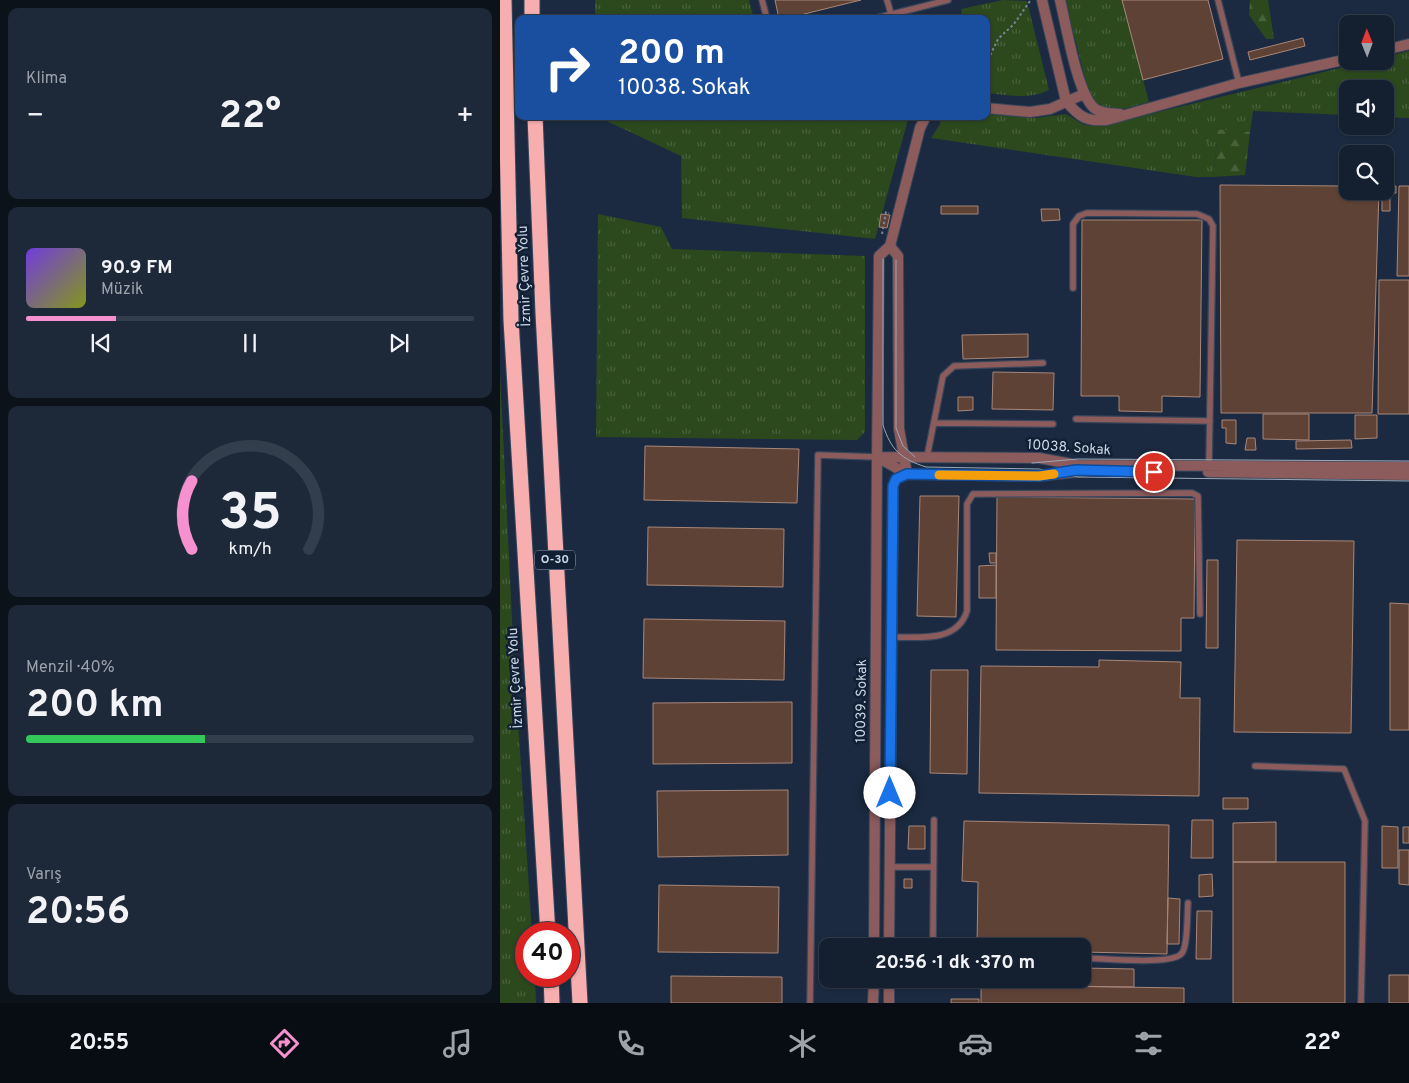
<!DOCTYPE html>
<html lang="tr">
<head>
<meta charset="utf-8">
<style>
	:root { --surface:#142030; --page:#1d2838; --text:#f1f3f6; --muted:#9da3ab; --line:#333e4c; --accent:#f690cf }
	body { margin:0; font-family:Overpass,sans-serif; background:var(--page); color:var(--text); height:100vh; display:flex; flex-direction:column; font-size:19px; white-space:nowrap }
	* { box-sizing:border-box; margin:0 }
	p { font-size:16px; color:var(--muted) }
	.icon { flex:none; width:28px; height:28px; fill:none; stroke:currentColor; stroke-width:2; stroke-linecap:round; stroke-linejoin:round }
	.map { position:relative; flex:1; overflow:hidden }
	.sheet { display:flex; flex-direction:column; gap:8px; padding:8px; background:#0b121a; width:500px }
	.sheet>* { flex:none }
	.guide { position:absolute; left:15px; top:15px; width:475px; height:105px; border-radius:10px; box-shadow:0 1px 4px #0004,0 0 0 1px var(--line); background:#1a4fa0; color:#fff; overflow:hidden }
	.needle { width:32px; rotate:359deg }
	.fabs { position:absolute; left:839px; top:15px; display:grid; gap:10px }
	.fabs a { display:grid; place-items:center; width:55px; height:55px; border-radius:10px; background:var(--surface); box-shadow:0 1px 4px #0004,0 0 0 1px var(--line); font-size:25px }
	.speed { position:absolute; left:15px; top:922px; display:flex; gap:10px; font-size:25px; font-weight:700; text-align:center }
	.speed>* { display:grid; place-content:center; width:65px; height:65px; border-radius:50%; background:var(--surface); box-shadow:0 1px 4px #0004,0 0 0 1px var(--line); line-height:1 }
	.speed .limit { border:8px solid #d22; background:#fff; color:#111 }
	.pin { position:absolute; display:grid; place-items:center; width:42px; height:42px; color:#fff; margin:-21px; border:2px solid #fff; border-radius:50%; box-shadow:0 1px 5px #0007 }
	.me { position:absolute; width:55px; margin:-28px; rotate:0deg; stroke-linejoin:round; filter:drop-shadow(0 0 4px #0008) }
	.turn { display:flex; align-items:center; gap:18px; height:105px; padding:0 20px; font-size:22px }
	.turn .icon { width:65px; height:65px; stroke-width:2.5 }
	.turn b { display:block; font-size:35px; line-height:42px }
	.big { font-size:38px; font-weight:700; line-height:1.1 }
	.sheet .card { flex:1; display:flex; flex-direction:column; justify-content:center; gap:8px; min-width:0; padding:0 18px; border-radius:10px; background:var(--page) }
	.sheet .dial { align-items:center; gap:0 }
	.dial svg { height:130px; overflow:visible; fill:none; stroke:var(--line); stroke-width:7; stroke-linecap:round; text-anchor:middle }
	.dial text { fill:var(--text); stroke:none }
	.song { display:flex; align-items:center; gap:15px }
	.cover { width:60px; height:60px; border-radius:8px; background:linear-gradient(135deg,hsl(260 70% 55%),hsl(70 70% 35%)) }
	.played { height:5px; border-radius:2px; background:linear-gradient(90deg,var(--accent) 20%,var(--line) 20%) }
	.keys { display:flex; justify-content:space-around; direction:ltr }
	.heat { display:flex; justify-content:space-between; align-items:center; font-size:28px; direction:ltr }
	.charge { height:8px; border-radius:4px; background:linear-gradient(90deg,#34c759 40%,var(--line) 0) }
	.trip { position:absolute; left:319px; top:938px; width:272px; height:50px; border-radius:10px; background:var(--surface); box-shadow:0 1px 4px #0004,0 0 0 1px var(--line); font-weight:700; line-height:50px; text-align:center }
	.dock { display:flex; height:80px; justify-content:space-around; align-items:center; background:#080d13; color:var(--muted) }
	.dock .icon { width:35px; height:35px }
	.dock .selected { color:var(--accent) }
	.dock b { font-size:22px; color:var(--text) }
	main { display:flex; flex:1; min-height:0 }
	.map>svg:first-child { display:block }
	.grass { fill:url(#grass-tufts) }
	.forest { fill:url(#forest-firs) }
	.building { fill:#5f4236; stroke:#a88779 }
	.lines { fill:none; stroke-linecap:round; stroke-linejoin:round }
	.service-casing { stroke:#37465a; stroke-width:8 }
	.tertiary-casing { stroke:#37465a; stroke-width:12 }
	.motorway-casing { stroke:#37465a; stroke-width:17 }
	.path { stroke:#798597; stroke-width:2; stroke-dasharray:2.5 2.5; stroke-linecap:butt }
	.service { stroke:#8c5b5c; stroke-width:5.5 }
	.tertiary { stroke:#8c5b5c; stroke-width:10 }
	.motorway { stroke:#f7aeae; stroke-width:15 }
	.tram { stroke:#9ba7b7; stroke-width:1 }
	.route-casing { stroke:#114b97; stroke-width:12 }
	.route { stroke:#1a73e8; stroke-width:9 }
	.slow { stroke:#f59e0b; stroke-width:9 }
	.labels { text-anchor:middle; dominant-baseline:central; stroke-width:5; stroke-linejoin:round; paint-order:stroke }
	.shield { fill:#112035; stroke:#949fb0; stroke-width:1 }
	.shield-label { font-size:12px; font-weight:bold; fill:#ccd6e4 }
	.street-label { font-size:14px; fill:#ccd6e4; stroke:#112035 }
</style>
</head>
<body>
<main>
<section class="sheet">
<div class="card"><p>Klima</p>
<div class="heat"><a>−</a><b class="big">22°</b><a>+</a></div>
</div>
<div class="card">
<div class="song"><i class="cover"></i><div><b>90.9 FM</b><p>Müzik</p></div></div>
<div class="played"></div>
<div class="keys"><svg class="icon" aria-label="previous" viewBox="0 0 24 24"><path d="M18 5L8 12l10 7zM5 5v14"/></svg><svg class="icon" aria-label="pause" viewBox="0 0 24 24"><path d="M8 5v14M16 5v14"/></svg><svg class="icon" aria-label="next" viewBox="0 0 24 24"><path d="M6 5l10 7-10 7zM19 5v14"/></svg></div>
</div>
<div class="card dial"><svg viewBox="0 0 100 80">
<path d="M14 69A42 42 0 1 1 86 69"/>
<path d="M14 69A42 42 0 0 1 14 27" stroke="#f690cf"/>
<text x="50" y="56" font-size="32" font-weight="700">35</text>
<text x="50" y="72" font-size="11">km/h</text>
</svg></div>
<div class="card"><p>Menzil · 40%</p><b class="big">200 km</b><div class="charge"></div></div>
<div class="card"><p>Varış</p><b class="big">20:56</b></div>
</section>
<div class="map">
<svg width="909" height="1003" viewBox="0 0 909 1003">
	<defs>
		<pattern id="grass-tufts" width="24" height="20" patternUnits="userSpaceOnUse" patternTransform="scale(1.25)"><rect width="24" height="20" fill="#2b491d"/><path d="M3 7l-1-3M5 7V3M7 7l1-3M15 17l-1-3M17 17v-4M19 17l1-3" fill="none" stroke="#49623e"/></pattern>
		<pattern id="forest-firs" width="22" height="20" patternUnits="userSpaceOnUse" patternTransform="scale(1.25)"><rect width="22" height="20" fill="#2b491d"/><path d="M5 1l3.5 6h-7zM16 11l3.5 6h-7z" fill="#49623e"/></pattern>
	</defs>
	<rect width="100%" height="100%" fill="#1b2a40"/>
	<path class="grass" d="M95,0H249L254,19H95Z
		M503,0L527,1L549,90C529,100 507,95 486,93V19H463L461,9Z
		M565,0H622L649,102C624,108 606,119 589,94Z
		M909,51V118L885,117V89H848L847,115L753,111L750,132L698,129L717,142L713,177H696L431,138L440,124L441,116H486V114L535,118L566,114L584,125L600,126L869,61H885V57Z
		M96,116H409L375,239L182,218L181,156Z
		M98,214L161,227L172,249L365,256V432L357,440L96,437Z
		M0,372L14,660L32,934H26V976H35L36,1003H0Z"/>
	<path class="forest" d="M750,0H768L774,39H766L749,15Z
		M698,128L750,132L745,175L713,177L717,142L695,141Z"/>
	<path class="building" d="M275,0H361L284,19H279Z
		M622,0H708L723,59L643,80Z
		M803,38L805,46L750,60L748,52Z
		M720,185L848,186V191H879L872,413H721Z
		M896,186V193L890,194V211H882V191L889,189V187Z
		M899,186H909V276H897Z
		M441,206H478V214H441Z
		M541,209H559L560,220L542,221Z
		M381,214L390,215L387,228L379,227Z
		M582,220H702L700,397L662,396V412L619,411V396H581Z
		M879,280H909V414H878Z
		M528,334V357L463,359L462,335Z
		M493,372L554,373L553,410L492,409Z
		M458,397H473V410L458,411Z
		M763,414H809V440L763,439Z
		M855,415H877V438L855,439Z
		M722,420H736V444L726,443V428H722Z
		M747,438H755L756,450H745Z
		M851,440L852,448L796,449V441Z
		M145,446L299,449L297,503L144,500Z
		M420,496H459L456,617L417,616Z
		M497,497L695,499L694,618H681V651L496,650Z
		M148,527L284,529L283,587L147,585Z
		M737,540L854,541L851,733L734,732Z
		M489,553H496V563H490Z
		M707,560H718V648H706Z
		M496,565V598H479V566Z
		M890,603L909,604V730H890Z
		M144,619L285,621L284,680L143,678Z
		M599,660L681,662L680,698H700L699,796L479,793L481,666L599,667Z
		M431,670H468L467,774L430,773Z
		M292,702V763L153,764V703Z
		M288,790V855L158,857L157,791Z
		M723,798H748V809H723Z
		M692,820H713V858H691Z
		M464,821L669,825L667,954L582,952V946H477L478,882L462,881Z
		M776,822V862H733V823Z
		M409,826H425V849H408Z
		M882,826L898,827V868H882Z
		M903,827H909V843H903Z
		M899,850H909V885L899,884Z
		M733,862H845V1003H733Z
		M712,874L713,896L699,897V875Z
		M404,879H412V888H404Z
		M159,885L279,887L278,953L158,952Z
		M668,898L680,899L679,944H667Z
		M697,911H712L711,959H696Z
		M582,968L634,969V987L481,985V979H582Z
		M889,975H909V1003H889Z
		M171,976L282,977V1003H171Z
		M481,985L684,988V1003H481Z
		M451,999H479V1003H451Z"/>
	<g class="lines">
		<g class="service-casing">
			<path id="service" d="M262,0L267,19
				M387,0L391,14
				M718,0L739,83
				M373,19L448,0
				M573,288V224L579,216L587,213L697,214L709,219L713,226L709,465
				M576,419L710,421
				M435,423L553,424
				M427,457L443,376L454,366L543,363
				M391,637C419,637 457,643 467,611V504L473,494L692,493L698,496L700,614
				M755,766L844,769L865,821L861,1003
				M434,820L433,939L437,946
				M389,867H433
				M582,958C600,958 674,966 682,953C688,945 687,913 688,903
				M310,1003L318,455L377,457"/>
		</g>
		<g class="tertiary-casing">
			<path id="tertiary" d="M542,0L566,101C579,117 587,122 607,120L739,83L848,59
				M560,0C566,24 577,93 594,108C601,114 611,113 620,114
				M885,50L909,44
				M486,108L530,112L550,109L584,94
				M390,246L398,256L399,429L407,474
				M708,472L909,475
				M407,474L377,457L379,256L390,246L420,128L426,116
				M374,946L377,457L539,458L577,465L909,467
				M389,946L393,486L396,479L407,474L539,476L586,471
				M373,1003L374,979
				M389,1003V979"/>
		</g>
		<g class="motorway-casing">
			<path id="motorway" d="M4,0L11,320L48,934
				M32,0V19
				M35,116L43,313L80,1003
				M51,976L52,1003"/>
		</g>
		<path class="path" d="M486,64L498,39L514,24L530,1
			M382,234L386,212L389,213"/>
		<use href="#service" class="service"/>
		<use href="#tertiary" class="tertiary"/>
		<use href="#motorway" class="motorway"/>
		<path class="tram" d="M383,259V425C391,450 401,459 426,467L539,469L578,477L909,481
			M396,260V428L403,446L415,457
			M532,463L578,459L909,461"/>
	</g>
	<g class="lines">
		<g class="route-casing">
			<path id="route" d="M390,793L393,486L396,479L407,474L539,476L576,470L654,472"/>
		</g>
		<use href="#route" class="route"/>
		<path class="slow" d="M439,475L539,476L554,474"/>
	</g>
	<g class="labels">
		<rect class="shield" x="35" y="550.5" width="40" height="19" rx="4"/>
		<g class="shield-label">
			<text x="55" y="560">O-30</text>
		</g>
		<g class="street-label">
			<text transform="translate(25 276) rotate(-92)">İzmir Çevre Yolu</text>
			<text transform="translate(569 448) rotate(4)">10038. Sokak</text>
			<text transform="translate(16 678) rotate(-93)">İzmir Çevre Yolu</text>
			<text transform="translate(362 701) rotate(-89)">10039. Sokak</text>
		</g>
	</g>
</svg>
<div class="fabs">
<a><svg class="needle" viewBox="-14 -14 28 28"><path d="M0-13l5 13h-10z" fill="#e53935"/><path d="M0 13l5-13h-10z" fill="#9da3ab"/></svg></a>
<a><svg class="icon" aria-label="sound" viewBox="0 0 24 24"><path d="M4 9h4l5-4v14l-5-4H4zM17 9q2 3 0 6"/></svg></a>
<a><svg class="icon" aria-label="search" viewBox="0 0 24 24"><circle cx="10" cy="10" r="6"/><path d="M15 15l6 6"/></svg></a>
</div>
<div class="speed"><div class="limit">40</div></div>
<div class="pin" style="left:654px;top:472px;background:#d93025"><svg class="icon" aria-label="arrive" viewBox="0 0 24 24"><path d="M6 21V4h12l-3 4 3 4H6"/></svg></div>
<svg class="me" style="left:390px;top:793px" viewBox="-20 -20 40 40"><circle r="19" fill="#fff"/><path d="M0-13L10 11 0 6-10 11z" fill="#1a73e8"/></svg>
<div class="trip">20:56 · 1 dk · 370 m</div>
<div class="guide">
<div class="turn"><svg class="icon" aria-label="right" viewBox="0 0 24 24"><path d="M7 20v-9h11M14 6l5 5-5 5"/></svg><div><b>200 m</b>10038. Sokak</div></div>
</div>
</div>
</main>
<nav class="dock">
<b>20:55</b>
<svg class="icon selected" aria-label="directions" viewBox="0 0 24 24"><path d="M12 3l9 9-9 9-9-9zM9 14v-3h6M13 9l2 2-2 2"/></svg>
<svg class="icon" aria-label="music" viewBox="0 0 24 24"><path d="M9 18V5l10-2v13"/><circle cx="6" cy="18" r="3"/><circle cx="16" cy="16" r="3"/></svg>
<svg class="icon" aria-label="phone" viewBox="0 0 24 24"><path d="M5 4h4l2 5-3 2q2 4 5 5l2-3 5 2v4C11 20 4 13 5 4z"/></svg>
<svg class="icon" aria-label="climate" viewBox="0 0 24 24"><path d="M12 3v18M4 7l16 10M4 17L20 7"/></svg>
<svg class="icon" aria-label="car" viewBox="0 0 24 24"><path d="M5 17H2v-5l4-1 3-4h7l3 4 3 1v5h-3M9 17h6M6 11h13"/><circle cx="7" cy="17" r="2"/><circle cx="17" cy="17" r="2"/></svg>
<svg class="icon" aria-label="filters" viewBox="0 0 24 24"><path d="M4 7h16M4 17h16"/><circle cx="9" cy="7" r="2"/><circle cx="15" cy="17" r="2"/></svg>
<b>22°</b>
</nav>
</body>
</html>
